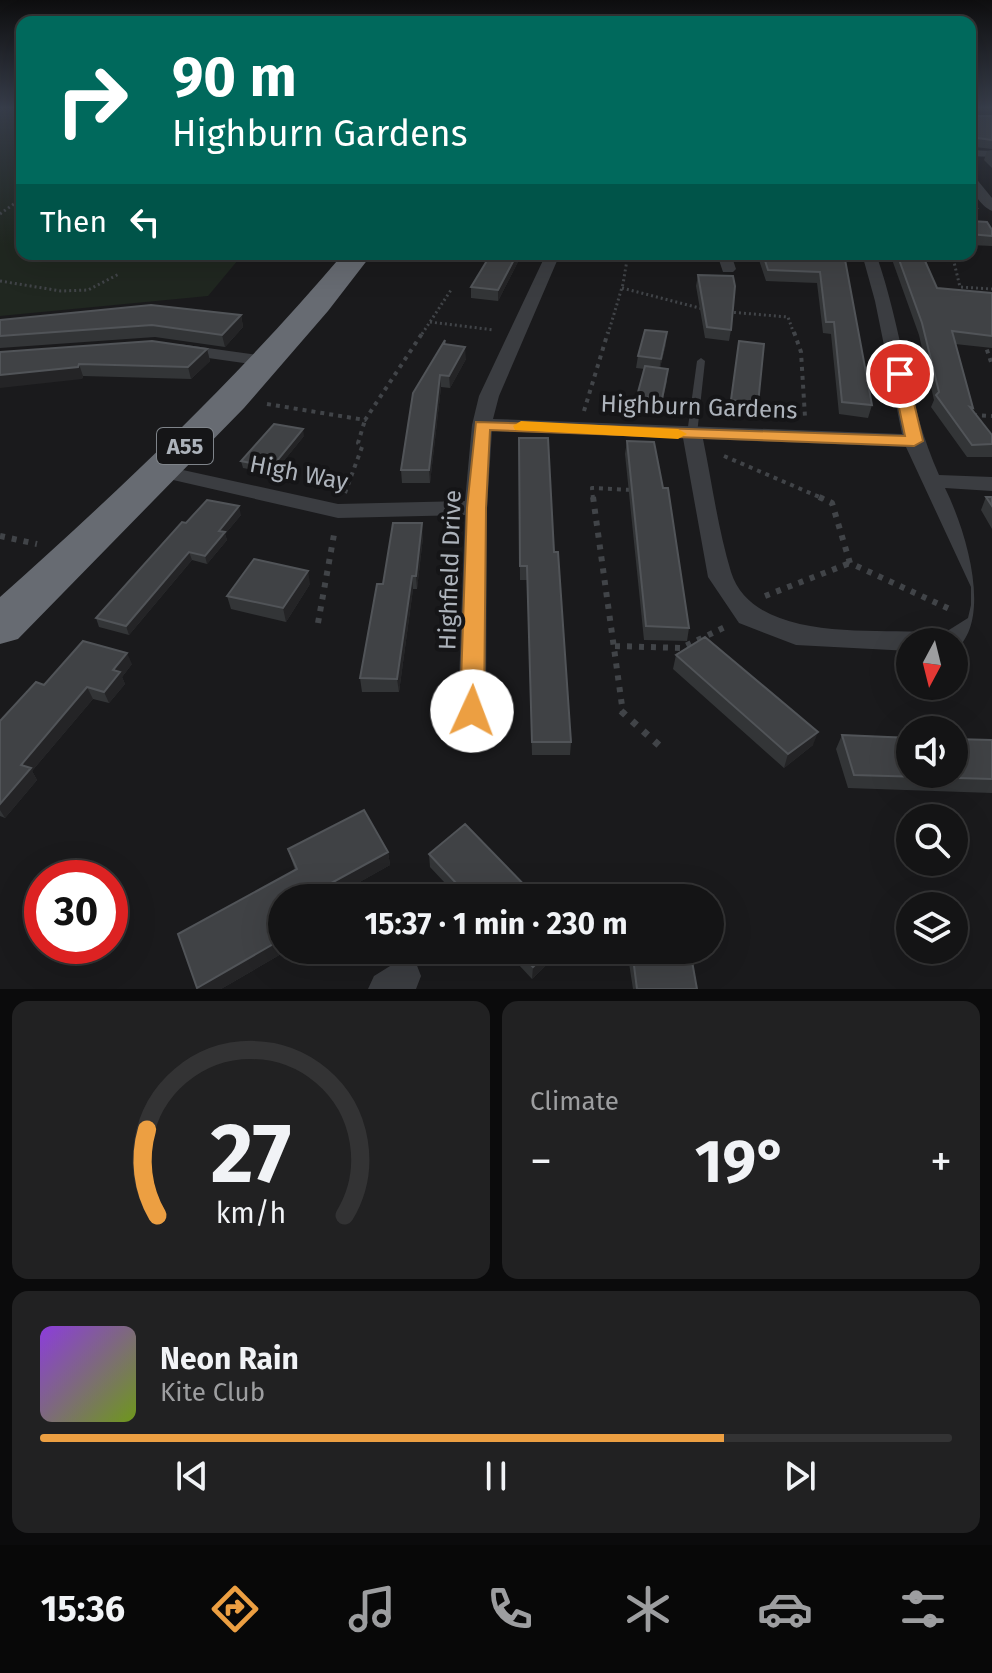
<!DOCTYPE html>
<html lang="en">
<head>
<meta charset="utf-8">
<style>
	:root { --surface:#141415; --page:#212122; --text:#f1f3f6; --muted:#9d9ea0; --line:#333334; --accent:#ec9f42 }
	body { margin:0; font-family:"Fira Sans",sans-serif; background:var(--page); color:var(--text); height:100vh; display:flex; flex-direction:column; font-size:30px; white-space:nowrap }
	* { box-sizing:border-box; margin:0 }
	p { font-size:26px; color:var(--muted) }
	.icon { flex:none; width:44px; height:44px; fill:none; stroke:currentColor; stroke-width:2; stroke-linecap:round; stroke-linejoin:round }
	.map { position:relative; height:989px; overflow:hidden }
	.sheet { display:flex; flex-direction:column; gap:12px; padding:12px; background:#0b0b0c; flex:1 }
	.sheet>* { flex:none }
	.banner { position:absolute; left:16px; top:16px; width:960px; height:244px; border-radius:16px; box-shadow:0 8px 32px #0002,0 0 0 2px var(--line); background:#00695c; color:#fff; overflow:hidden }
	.needle { width:52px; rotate:187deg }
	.tools { position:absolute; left:896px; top:628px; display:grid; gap:16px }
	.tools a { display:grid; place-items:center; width:72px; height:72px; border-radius:50%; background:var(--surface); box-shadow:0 8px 32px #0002,0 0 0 2px var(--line); font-size:40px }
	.speed { position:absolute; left:24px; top:860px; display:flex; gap:16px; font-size:40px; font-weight:700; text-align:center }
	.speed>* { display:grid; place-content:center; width:104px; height:104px; border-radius:50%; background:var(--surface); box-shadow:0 8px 32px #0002,0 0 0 2px var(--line); line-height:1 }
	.speed .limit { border:12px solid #d22; background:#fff; color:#111 }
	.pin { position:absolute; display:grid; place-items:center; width:68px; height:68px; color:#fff; margin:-34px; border:4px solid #fff; border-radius:50%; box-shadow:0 2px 8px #0007 }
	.me { position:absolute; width:88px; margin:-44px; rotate:2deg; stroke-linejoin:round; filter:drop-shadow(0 0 6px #0008) }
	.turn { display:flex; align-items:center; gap:28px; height:168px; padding:0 24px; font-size:36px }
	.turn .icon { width:104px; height:104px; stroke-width:2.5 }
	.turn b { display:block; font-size:56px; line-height:68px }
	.then { display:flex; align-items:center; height:76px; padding:0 24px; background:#0003; gap:16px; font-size:30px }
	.big { font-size:60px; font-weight:700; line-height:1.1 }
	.sheet .widget { flex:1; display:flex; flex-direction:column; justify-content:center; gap:12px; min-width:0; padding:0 28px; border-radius:16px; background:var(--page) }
	.sheet .dial { align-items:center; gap:0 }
	.dial svg { height:208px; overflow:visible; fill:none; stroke:var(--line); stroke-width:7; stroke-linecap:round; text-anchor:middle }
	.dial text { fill:var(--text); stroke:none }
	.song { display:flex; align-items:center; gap:24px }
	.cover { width:96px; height:96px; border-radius:12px; background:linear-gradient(135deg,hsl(270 70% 55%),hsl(80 70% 35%)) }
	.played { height:8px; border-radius:4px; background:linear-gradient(90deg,var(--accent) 75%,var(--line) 75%) }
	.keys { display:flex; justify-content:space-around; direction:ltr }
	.heat { display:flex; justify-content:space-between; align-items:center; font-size:44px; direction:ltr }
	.sheet .tiles { flex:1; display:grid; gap:12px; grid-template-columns:1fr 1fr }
	.widget:last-child { grid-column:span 2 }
	.trip { position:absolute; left:268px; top:884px; width:456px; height:80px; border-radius:40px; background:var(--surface); box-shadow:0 8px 32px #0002,0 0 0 2px var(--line); font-weight:700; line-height:80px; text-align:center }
	.menu { display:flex; height:128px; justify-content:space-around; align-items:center; background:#080808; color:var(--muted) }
	.menu .icon { width:56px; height:56px }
	.menu .active { color:var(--accent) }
	.menu b { font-size:36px; color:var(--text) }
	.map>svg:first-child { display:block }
	.green { fill:#202720 }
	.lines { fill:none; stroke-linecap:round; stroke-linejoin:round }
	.path-far3 { stroke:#414448; stroke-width:3; stroke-dasharray:2 3; stroke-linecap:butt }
	.path-far2 { stroke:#414448; stroke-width:4; stroke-dasharray:4 5; stroke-linecap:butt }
	.path-far1 { stroke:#414448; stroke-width:6; stroke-dasharray:5 7; stroke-linecap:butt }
	.path { stroke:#414448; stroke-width:7; stroke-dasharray:6 9; stroke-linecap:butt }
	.lane { fill:#3b3d41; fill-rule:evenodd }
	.street { fill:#3b3d41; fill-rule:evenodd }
	.highway { fill:#676b72; fill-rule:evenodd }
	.wall { fill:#333537 }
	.shaded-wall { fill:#242426 }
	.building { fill:#404245; stroke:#515458; stroke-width:2 }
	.route { fill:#ec9f42; stroke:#99672b; stroke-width:2 }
	.slow { fill:#f59e0b }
	.labels { text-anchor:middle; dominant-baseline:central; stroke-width:8; stroke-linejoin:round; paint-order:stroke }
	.shield { fill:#151517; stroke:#7f848a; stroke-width:2 }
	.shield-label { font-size:22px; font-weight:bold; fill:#adb3bb }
	.street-label { font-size:24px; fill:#adb3bb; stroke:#151517 }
</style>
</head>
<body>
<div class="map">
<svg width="992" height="989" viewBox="0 0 992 989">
	<rect width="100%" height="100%" fill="#1a1a1c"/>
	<path class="green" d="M0,107H22V254H243L208,296L0,316Z"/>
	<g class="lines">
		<path class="path-far3" d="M0,214L22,198
			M952,254L960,287L992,289
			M0,281L61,291L88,290L119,274
			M622,288L707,310
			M729,312L788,317L794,334
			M430,322L494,330
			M422,334L451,290
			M608,334L623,284L628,254"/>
		<path class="path-far2" d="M794,332L801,352L805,417
			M984,341L992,365
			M267,404L365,420L423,332
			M584,411L608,332
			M973,415L992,416
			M724,456L824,499
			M345,493L362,447L358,443L365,420
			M593,499L592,488L633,490"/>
		<path class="path-far1" d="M593,497L623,713
			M819,497L832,503L850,563L954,611
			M0,536L37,544
			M765,596L850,563
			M318,623L335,529
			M615,646L681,648L725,627"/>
		<path class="path" d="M621,711L663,749"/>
		<path class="lane" d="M701,358L705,361L697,434L692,437L687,434L697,361Z"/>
		<path class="street" d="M970,150L992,151V157L970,156Z
			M970,175L974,176L992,198V211C979,205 970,189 970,175Z
			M546,254H560L499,396L493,419L902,434L875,301L862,254H876C902,327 907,404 939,475L992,477V491L945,488C969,537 992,623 954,651V642H910V651L796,645L739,623L708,577L683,438L492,431L487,508L486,711L482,719L472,723L462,719L458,711L465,515L338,518L160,477L149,471L160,465L338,504L465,501L472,425L479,396ZM703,439L906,447L971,587V605L968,618L941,635L937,642L933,635L924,632C867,629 753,641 731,572C718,529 712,483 703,439Z
			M717,254H731L736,269L733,272H723Z
			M179,344L265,356L274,361L265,366L173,353L170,349Z
			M403,958L416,963L421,976L416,989H368L374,976Z"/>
		<path class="highway" d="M343,254H372L328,311L244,408L18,639L0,644V597C121,489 238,378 343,254Z"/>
	</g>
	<path class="wall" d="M970,116H992V149L975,147L970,140Z
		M992,150V168L984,160L987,151Z
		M970,198L974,218H971V221L992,230V246L970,245Z
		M522,254L498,301L471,298V287Z
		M757,254H844L872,405L868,418L839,414L831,334L823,333L817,283L766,281Z
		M890,254H922L937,288L992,293V348L955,344L973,410L992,435V457H967L931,407L934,400L919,335Z
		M698,275L731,330L729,341L705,338L696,286Z
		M241,315L243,327L225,347L155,337L0,348V320Z
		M445,340V345L466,359L450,388L441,387L430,483H402L401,470Z
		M739,341L758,404L755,416L729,412Z
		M666,344L660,368L667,381L660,412L636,408L637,396L645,369L636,368L638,356Z
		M207,349L210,361L191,379L83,376L82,379L0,352Z
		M304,436L273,474L243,468L241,461Z
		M519,438L554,552L571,742L570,755H532L527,580H520Z
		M627,441L689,628L687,641L644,640L625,454Z
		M986,497H992V529L981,510Z
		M241,515L225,534L227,540L207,564L192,560L129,635L99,627L96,618L186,523Z
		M423,537L417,589H413L399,692H362L360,678L383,584Z
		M310,584L286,622L231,609L227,596Z
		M676,655L813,745L784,768L673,669Z
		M132,664L122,677L125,684L109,703L93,699L32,771L37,780L5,818L0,816V721L44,685Z
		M842,735L992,740V793L848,788L836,749Z
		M288,849L388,852L390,865L331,898H282V925L281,926L288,950L221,989H197L295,870Z
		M429,854L537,898H459L430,867Z
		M505,950H562L532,979Z
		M632,950L697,989H633L629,963Z"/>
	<path class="shaded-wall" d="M977,208L974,218L970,219L971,209Z
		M517,254H522L498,301V290Z
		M241,315L243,327L225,347L222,335Z
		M667,332L666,344L659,371L661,359Z
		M465,347L466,359L450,388L449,376Z
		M207,349L210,361L191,379L188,367Z
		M79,364L83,376L82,379L0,388V375Z
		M440,375L441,387L430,483L429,470Z
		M303,429L304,436L273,474L272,467Z
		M239,506L241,515L225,534L227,540L207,564L205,556L219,531Z
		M422,523L423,537L417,589L416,576Z
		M189,552L192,560L129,635L126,626Z
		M308,571L310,584L286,622L283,608Z
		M412,576L413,589L399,692L397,679Z
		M127,653L132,664L122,677L125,684L109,703L104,692L113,670Z
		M87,687L93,699L32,771L37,780L5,818L0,810V804L21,765Z
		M818,732L813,745L784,768L788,754Z
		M388,852L390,865L331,898H304Z
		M282,910V925L280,927L276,914Z
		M282,939V950H288L221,989H197V988Z
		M550,950H562L532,979L533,967Z"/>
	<path class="building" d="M970,116H992V140L978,138L970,127Z
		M970,198L977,208L971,209V221L987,222L992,230V236L970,234Z
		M491,254H517L498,290L471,287Z
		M763,254H844L872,405L842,402L834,322H826L820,272L768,270Z
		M897,254H922L937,288L992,293V336L952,331L973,408L970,407L992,435V444L972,445L936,395L939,392L922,323Z
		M698,275L733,276L735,286L731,330L707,327Z
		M151,305L241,315L222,335L152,325L0,336V320Z
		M645,330L667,332L661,359L638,356Z
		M445,340L444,344L465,347L449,376L440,375L429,470H401L413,393Z
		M152,341L207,349L188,367L79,364L78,367L0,375V352Z
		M739,341L764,344L758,404L731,400Z
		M645,366L668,369L662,399L637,396Z
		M274,424L303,429L272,467L241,461Z
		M519,438H548L554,552H558L571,742H532L527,566H520Z
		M627,441L654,442L663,488H668L689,628L646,626Z
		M986,497H992V506Z
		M207,500L239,506L219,531L225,532L205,556L189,552L126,626L96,618L182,522L186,523Z
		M393,523H422L416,576H412L397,679L360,678L377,584H383Z
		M254,559L308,571L283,608L227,596Z
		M705,637L818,732L788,754L676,655Z
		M83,641L127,653L113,670L120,672L104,692L87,687L21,765L31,768L0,804V721L36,682L44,685Z
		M842,735L910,738V774H954V739L992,740V779L854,775Z
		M364,810L388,852L304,898H282V910L276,914L282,929V939L197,988L178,934L297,869L288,849Z
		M465,824L537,898H470L429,854Z
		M517,950H550L533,967Z
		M632,950H690L697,989H637Z"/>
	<linearGradient id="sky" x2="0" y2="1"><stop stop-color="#0e0e0f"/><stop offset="0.44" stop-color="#383e4b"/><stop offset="1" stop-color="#383e4b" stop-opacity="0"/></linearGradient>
	<rect width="992" height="245" fill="url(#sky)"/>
	<path class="route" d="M900,369L907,374L923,441L914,446L490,430L486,508L484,711L480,718L472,721L463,718L460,711L467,508L476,422L905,436L892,374Z"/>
	<path class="slow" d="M521,421L678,429L687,434L678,439L515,430L513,426Z"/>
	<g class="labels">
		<rect class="shield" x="157" y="428" width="56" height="36" rx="6"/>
		<g class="shield-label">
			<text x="185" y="446">A55</text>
		</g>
		<g class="street-label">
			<text transform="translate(699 407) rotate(2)">Highburn Gardens</text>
			<text transform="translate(299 473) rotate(11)">High Way</text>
			<text transform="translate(450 570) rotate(-88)">Highfield Drive</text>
		</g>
	</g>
</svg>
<div class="tools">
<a><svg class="needle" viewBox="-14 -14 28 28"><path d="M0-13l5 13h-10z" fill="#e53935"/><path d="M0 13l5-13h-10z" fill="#9d9ea0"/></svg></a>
<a><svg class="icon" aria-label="sound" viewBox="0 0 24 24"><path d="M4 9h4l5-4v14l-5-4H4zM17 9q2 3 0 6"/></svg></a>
<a><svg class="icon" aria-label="search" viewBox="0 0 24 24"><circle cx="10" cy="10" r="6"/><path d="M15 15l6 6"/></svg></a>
<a><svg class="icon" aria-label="layers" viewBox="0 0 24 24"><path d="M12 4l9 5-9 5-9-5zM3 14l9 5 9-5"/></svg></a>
</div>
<div class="speed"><div class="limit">30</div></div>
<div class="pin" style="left:900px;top:374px;background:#d93025"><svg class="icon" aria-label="arrive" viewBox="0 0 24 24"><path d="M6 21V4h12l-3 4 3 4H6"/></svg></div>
<svg class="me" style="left:472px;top:711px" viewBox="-20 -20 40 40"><circle r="19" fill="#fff"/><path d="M0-13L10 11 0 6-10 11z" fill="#ec9f42"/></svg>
<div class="trip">15:37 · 1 min · 230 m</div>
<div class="banner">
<div class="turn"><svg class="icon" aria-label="right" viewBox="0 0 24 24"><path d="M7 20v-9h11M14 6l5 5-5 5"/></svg><div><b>90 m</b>Highburn Gardens</div></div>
<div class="then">Then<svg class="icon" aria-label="left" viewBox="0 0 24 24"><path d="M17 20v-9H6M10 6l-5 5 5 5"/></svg></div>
</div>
</div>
<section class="sheet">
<div class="tiles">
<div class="widget dial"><svg viewBox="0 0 100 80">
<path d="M14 69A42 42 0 1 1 86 69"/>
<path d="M14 69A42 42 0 0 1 10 36" stroke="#ec9f42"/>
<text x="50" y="56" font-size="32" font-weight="700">27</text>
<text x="50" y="72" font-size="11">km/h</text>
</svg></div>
<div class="widget"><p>Climate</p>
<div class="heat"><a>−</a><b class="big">19°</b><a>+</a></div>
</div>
<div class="widget">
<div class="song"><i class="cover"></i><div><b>Neon Rain</b><p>Kite Club</p></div></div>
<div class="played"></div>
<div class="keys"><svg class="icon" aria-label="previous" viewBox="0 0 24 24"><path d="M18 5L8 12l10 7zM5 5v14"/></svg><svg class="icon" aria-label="pause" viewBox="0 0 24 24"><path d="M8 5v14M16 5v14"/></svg><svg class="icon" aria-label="next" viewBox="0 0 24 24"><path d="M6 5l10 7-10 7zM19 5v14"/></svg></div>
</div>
</div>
</section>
<nav class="menu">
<b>15:36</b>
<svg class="icon active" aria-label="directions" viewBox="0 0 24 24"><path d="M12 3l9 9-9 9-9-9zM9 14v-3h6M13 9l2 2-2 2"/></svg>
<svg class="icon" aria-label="music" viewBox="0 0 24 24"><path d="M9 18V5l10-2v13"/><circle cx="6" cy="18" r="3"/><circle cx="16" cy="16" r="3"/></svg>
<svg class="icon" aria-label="phone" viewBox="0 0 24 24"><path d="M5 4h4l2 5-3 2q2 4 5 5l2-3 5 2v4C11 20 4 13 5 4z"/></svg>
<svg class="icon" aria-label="climate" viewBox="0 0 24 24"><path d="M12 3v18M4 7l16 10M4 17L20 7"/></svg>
<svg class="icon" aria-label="car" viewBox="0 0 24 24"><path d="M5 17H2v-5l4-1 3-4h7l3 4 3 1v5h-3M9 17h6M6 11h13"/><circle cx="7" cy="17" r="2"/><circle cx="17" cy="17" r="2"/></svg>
<svg class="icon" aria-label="filters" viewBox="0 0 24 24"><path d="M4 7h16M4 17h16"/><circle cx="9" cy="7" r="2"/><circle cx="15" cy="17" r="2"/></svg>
</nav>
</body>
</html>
